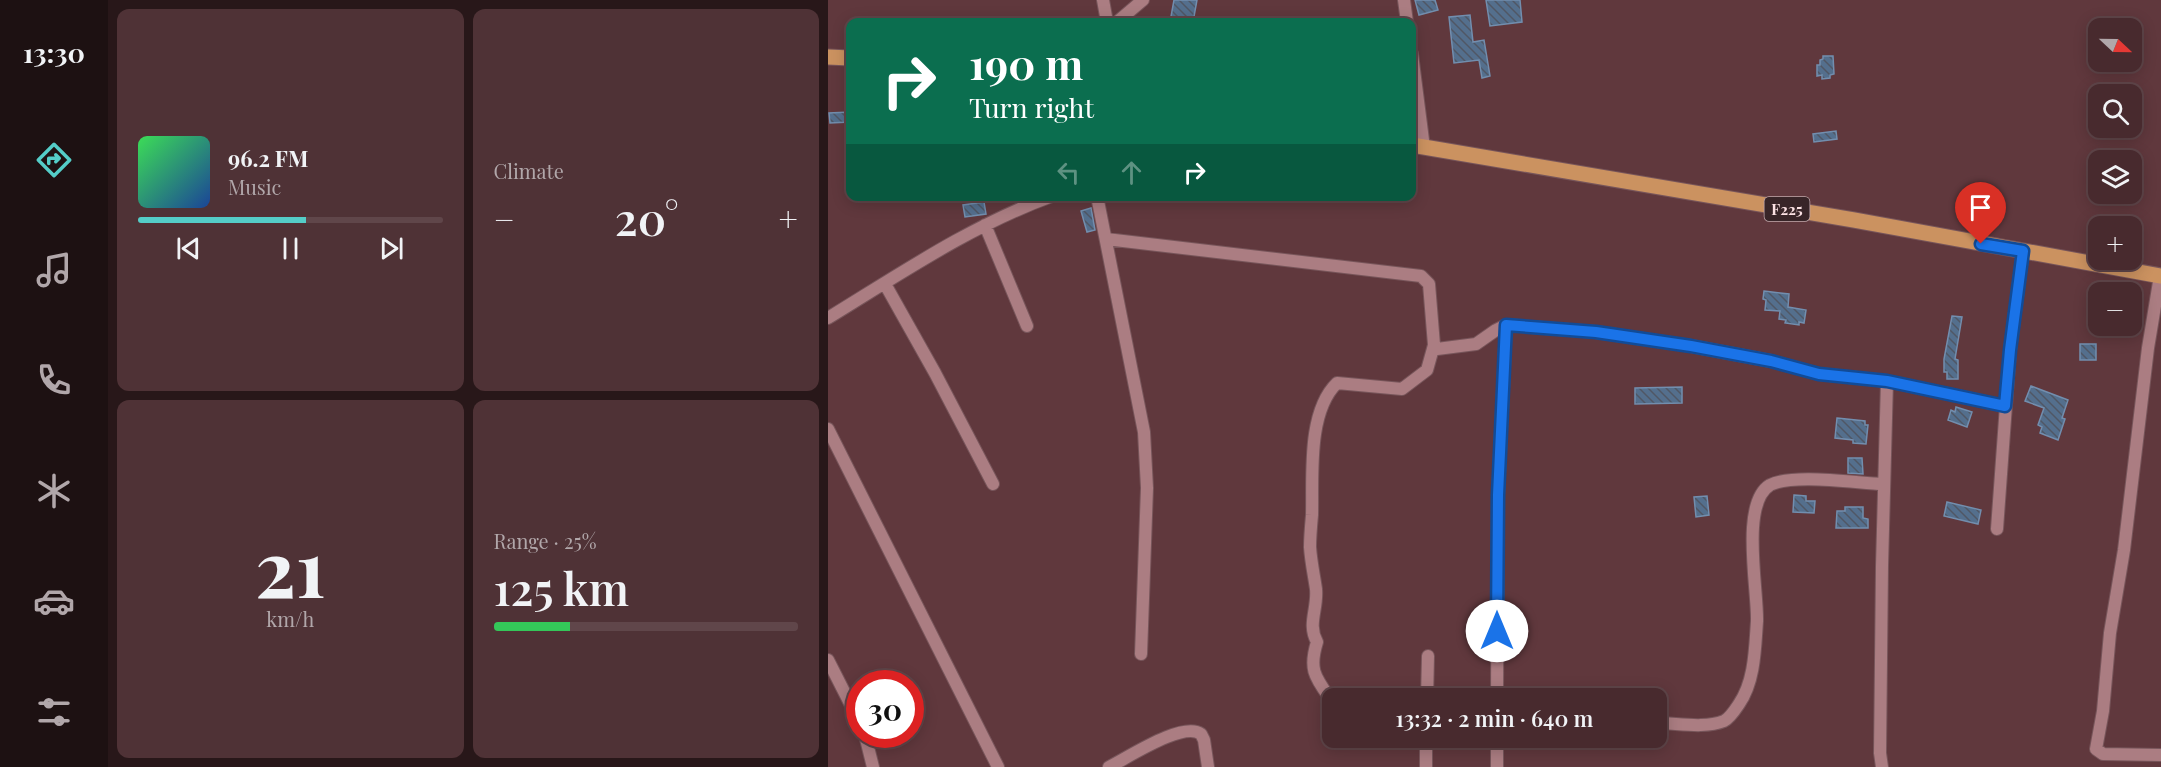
<!DOCTYPE html>
<html lang="en">
<head>
<meta charset="utf-8">
<style>
	:root { --surface:#482a2e; --page:#4f3236; --text:#f1f3f6; --muted:#b1a7aa; --line:#60464a; --accent:#54cdc8 }
	body { margin:0; font-family:"Playfair Display",serif; background:var(--page); color:var(--text); height:100vh; display:flex; flex-direction:column; font-size:22px; white-space:nowrap }
	* { box-sizing:border-box; margin:0 }
	p { font-size:20px; color:var(--muted) }
	.icon { flex:none; width:33px; height:33px; fill:none; stroke:currentColor; stroke-width:2; stroke-linecap:round; stroke-linejoin:round }
	.map { position:relative; flex:1; overflow:hidden }
	.drawer { display:flex; flex-direction:column; gap:9px; padding:9px; background:#281719; width:720px }
	.drawer>* { flex:none }
	.guide { position:absolute; left:18px; top:18px; width:570px; height:183px; border-radius:12px; box-shadow:0 3px 15px #0003,0 0 0 2px var(--line); background:#0b6e4f; color:#fff; overflow:hidden }
	.needle { width:39px; rotate:112deg }
	.tools { position:absolute; left:1260px; top:18px; display:grid; gap:12px }
	.tools a { display:grid; place-items:center; width:54px; height:54px; border-radius:12px; background:var(--surface); box-shadow:0 3px 15px #0003,0 0 0 2px var(--line); font-size:30px }
	.speed { position:absolute; left:18px; top:670px; display:flex; gap:12px; font-size:30px; font-weight:700; text-align:center }
	.speed>* { display:grid; place-content:center; width:78px; height:78px; border-radius:50%; background:var(--surface); box-shadow:0 3px 15px #0003,0 0 0 2px var(--line); line-height:1 }
	.speed .limit { border:9px solid #d22; background:#fff; color:#111 }
	.pin { position:absolute; display:grid; place-items:center; width:51px; height:51px; color:#fff; margin:-62px -26px; border-radius:50% 50% 50% 0; rotate:-45deg; box-shadow:0 0 6px #0007 }
	.pin .icon { rotate:45deg }
	.me { position:absolute; width:66px; margin:-33px; rotate:0deg; stroke-linejoin:round; filter:drop-shadow(0 0 4px #0008) }
	.turn { display:flex; align-items:center; gap:21px; height:126px; padding:0 24px; font-size:27px }
	.turn .icon { width:78px; height:78px; stroke-width:2.5 }
	.turn b { display:block; font-size:42px; line-height:51px }
	.lanes { display:flex; align-items:center; height:57px; padding:0 24px; background:#0003; justify-content:center; gap:30px; direction:ltr }
	.lanes .off { opacity:.35 }
	.big { font-size:45px; font-weight:600; line-height:1.1 }
	.drawer .tile { flex:1; display:flex; flex-direction:column; justify-content:center; gap:9px; min-width:0; padding:0 21px; border-radius:12px; background:var(--page) }
	.drawer .dial { align-items:center; gap:0 }
	.dial b { font-size:78px; line-height:1 }
	.song { display:flex; align-items:center; gap:18px }
	.cover { width:72px; height:72px; border-radius:9px; background:linear-gradient(135deg,hsl(130 70% 55%),hsl(220 70% 35%)) }
	.played { height:6px; border-radius:3px; background:linear-gradient(90deg,var(--accent) 55%,var(--line) 55%) }
	.keys { display:flex; justify-content:space-around; direction:ltr }
	.heat { display:flex; justify-content:space-between; align-items:center; font-size:33px; direction:ltr }
	.charge { height:9px; border-radius:4px; background:linear-gradient(90deg,#34c759 25%,var(--line) 0) }
	.drawer .tiles { flex:1; display:grid; gap:9px; grid-template-columns:repeat(2,1fr) }
	.trip { position:absolute; left:494px; top:688px; width:345px; height:60px; border-radius:12px; background:var(--surface); box-shadow:0 3px 15px #0003,0 0 0 2px var(--line); font-weight:600; line-height:60px; text-align:center }
	main { display:flex; flex:1; min-height:0 }
	.tab-bar { display:flex; flex-direction:column; width:108px; justify-content:space-around; align-items:center; background:#1d1112; color:var(--muted) }
	.tab-bar .icon { width:42px; height:42px }
	.tab-bar .active { color:var(--accent) }
	.tab-bar b { font-size:27px; color:var(--text) }
	.map>svg:first-child { display:block }
	.building { fill:url(#building-back-hatch); stroke:#728eae; stroke-width:1.5 }
	.lines { fill:none; stroke-linecap:round; stroke-linejoin:round }
	.minor-casing { stroke:#77555a; stroke-width:14 }
	.major-casing { stroke:#77555a; stroke-width:17 }
	.minor { stroke:#ab7d82; stroke-width:12 }
	.major { stroke:#cb9260; stroke-width:15 }
	.route-casing { stroke:#114b97; stroke-width:15 }
	.route { stroke:#1a73e8; stroke-width:10 }
	.labels { text-anchor:middle; dominant-baseline:central; stroke-width:4.5; stroke-linejoin:round; paint-order:stroke }
	.shield { fill:#382528; stroke:#c1a9ac; stroke-width:1.5 }
	.shield-label { font-size:15px; font-weight:bold; fill:#fce2e4 }
</style>
</head>
<body>
<main>
<nav class="tab-bar">
<b>13:30</b>
<svg class="icon active" aria-label="directions" viewBox="0 0 24 24"><path d="M12 3l9 9-9 9-9-9zM9 14v-3h6M13 9l2 2-2 2"/></svg>
<svg class="icon" aria-label="music" viewBox="0 0 24 24"><path d="M9 18V5l10-2v13"/><circle cx="6" cy="18" r="3"/><circle cx="16" cy="16" r="3"/></svg>
<svg class="icon" aria-label="phone" viewBox="0 0 24 24"><path d="M5 4h4l2 5-3 2q2 4 5 5l2-3 5 2v4C11 20 4 13 5 4z"/></svg>
<svg class="icon" aria-label="climate" viewBox="0 0 24 24"><path d="M12 3v18M4 7l16 10M4 17L20 7"/></svg>
<svg class="icon" aria-label="car" viewBox="0 0 24 24"><path d="M5 17H2v-5l4-1 3-4h7l3 4 3 1v5h-3M9 17h6M6 11h13"/><circle cx="7" cy="17" r="2"/><circle cx="17" cy="17" r="2"/></svg>
<svg class="icon" aria-label="filters" viewBox="0 0 24 24"><path d="M4 7h16M4 17h16"/><circle cx="9" cy="7" r="2"/><circle cx="15" cy="17" r="2"/></svg>
</nav>
<section class="drawer">
<div class="tiles">
<div class="tile">
<div class="song"><i class="cover"></i><div><b>96.2 FM</b><p>Music</p></div></div>
<div class="played"></div>
<div class="keys"><svg class="icon" aria-label="previous" viewBox="0 0 24 24"><path d="M18 5L8 12l10 7zM5 5v14"/></svg><svg class="icon" aria-label="pause" viewBox="0 0 24 24"><path d="M8 5v14M16 5v14"/></svg><svg class="icon" aria-label="next" viewBox="0 0 24 24"><path d="M6 5l10 7-10 7zM19 5v14"/></svg></div>
</div>
<div class="tile"><p>Climate</p>
<div class="heat"><a>−</a><b class="big">20°</b><a>+</a></div>
</div>
<div class="tile dial"><b>21</b><p>km/h</p></div>
<div class="tile"><p>Range · 25%</p><b class="big">125 km</b><div class="charge"></div></div>
</div>
</section>
<div class="map">
<svg width="1333" height="767" viewBox="0 0 1333 767">
	<defs>
		<pattern id="building-back-hatch" width="6" height="6" patternUnits="userSpaceOnUse" patternTransform="scale(1.5)"><rect width="6" height="6" fill="#546f8d"/><path d="M-1 5l2 2M0 0l6 6M5-1l2 2" fill="none" stroke="#505765"/></pattern>
	</defs>
	<rect width="100%" height="100%" fill="#60383d"/>
	<path class="building" d="M346,0H369L365,22H342Z
		M587,0H607L610,10L591,15Z
		M658,0H692L694,22L662,26Z
		M642,15L645,42L656,40L662,76L654,78L651,60L626,63L621,17Z
		M995,56H1005L1006,74L1002,75V78L994,79V75L989,76V65H992V60L995,59Z
		M22,112V122L2,123L1,113Z
		M1008,131L1009,139L986,142L985,134Z
		M156,202L158,214L137,217L135,205Z
		M263,208L267,230L259,232L253,211Z
		M936,291L961,294L960,307L978,310L976,323L971,322V325L957,323L958,320L951,319L952,311L937,310L938,300L935,299Z
		M1124,316L1134,317L1127,359L1130,360V379H1119V372H1116V359Z
		M1252,344H1268V360H1252Z
		M1203,386L1240,400L1234,418L1237,419L1230,440L1212,433L1214,427L1210,425L1216,408L1197,401Z
		M854,387V403L807,404V388Z
		M1128,407L1144,412L1139,427L1120,420L1123,410L1127,412Z
		M1009,418L1037,421V425H1040L1038,444L1025,443V440L1007,438Z
		M1020,458H1034L1035,474L1020,473Z
		M966,495L978,496V501H987L986,513L965,512Z
		M879,496L881,515L868,517L866,497Z
		M1119,502L1153,510L1150,524L1116,516Z
		M1017,507H1035V518L1040,519V528H1008L1009,511H1017Z"/>
	<g class="lines">
		<g class="minor-casing">
			<path id="minor" d="M275,0L279,22
				M576,0L579,22
				M289,22L315,0
				M584,54L596,148
				M269,196L316,432L319,488L313,654
				M157,225L199,326
				M278,239L593,276L601,284L606,345L609,349L648,344L668,330L678,325L768,332L863,346L943,361L991,374L1059,381L1177,406
				M1332,276L1320,348L1296,550L1282,633L1275,711L1268,749L1275,754L1333,755
				M57,284L107,373L165,484
				M0,318C72,274 144,225 224,196
				M0,429L170,767
				M1169,529L1182,350L1195,251
				M0,660L32,723
				M505,699L501,697C486,676 481,668 489,642C479,624 490,609 488,589C486,575 483,562 482,547C482,537 483,526 484,515C485,476 479,412 509,383L574,389L599,370L606,345
				M599,699L600,656
				M669,699L670,495L678,325
				M828,723C849,723 876,729 896,721C902,718 907,710 911,704C927,681 927,648 929,621C930,590 912,503 942,485C965,473 1028,483 1055,484
				M37,735L45,767
				M669,738V767
				M281,767C301,757 355,721 373,734L376,740L380,767
				M598,767V738
				M1054,767L1052,753L1054,566L1059,381"/>
		</g>
		<g class="major-casing">
			<path id="major" d="M0,57L22,58
				M584,145L1026,220L1333,276"/>
		</g>
		<use href="#minor" class="minor"/>
		<use href="#major" class="major"/>
	</g>
	<g class="lines">
		<g class="route-casing">
			<path id="route" d="M669,631L670,495L678,325L768,332L863,346L943,361L991,374L1059,381L1177,406L1182,350L1195,251L1153,244"/>
		</g>
		<use href="#route" class="route"/>
	</g>
	<g class="labels">
		<rect class="shield" x="936.5" y="197" width="45" height="24" rx="4.5"/>
		<g class="shield-label">
			<text x="959" y="209">F225</text>
		</g>
	</g>
</svg>
<div class="tools">
<a><svg class="needle" viewBox="-14 -14 28 28"><path d="M0-13l5 13h-10z" fill="#e53935"/><path d="M0 13l5-13h-10z" fill="#b1a7aa"/></svg></a>
<a><svg class="icon" aria-label="search" viewBox="0 0 24 24"><circle cx="10" cy="10" r="6"/><path d="M15 15l6 6"/></svg></a>
<a><svg class="icon" aria-label="layers" viewBox="0 0 24 24"><path d="M12 4l9 5-9 5-9-5zM3 14l9 5 9-5"/></svg></a>
<a>+</a>
<a>−</a>
</div>
<div class="speed"><div class="limit">30</div></div>
<div class="pin" style="left:1153px;top:244px;background:#d93025"><svg class="icon" aria-label="arrive" viewBox="0 0 24 24"><path d="M6 21V4h12l-3 4 3 4H6"/></svg></div>
<svg class="me" style="left:669px;top:631px" viewBox="-20 -20 40 40"><circle r="19" fill="#fff"/><path d="M0-13L10 11 0 6-10 11z" fill="#1a73e8"/></svg>
<div class="trip">13:32 · 2 min · 640 m</div>
<div class="guide">
<div class="turn"><svg class="icon" aria-label="right" viewBox="0 0 24 24"><path d="M7 20v-9h11M14 6l5 5-5 5"/></svg><div><b>190 m</b>Turn right</div></div>
<div class="lanes"><svg class="icon off" aria-label="left" viewBox="0 0 24 24"><path d="M17 20v-9H6M10 6l-5 5 5 5"/></svg><svg class="icon off" aria-label="ahead" viewBox="0 0 24 24"><path d="M12 20V5M6 11l6-6 6 6"/></svg><svg class="icon" aria-label="right" viewBox="0 0 24 24"><path d="M7 20v-9h11M14 6l5 5-5 5"/></svg></div>
</div>
</div>
</main>
</body>
</html>
